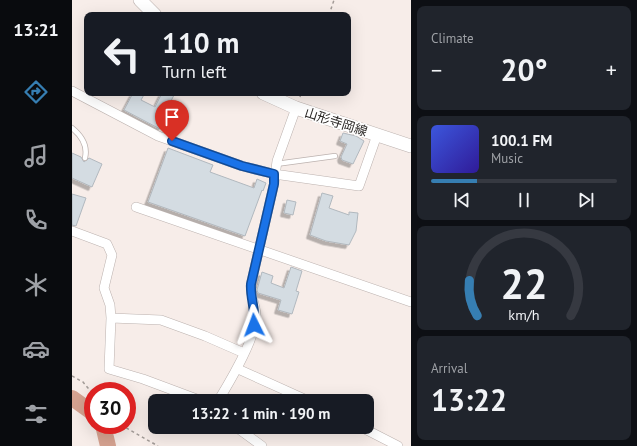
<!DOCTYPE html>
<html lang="en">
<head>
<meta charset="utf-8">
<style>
	:root { --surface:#171b24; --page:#20242c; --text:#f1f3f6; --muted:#9ea1a6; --line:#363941; --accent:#367eb2 }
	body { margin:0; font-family:"PT Sans","Noto Sans JP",sans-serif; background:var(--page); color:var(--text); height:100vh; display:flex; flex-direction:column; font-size:15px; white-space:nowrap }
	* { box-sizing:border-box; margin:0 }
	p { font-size:13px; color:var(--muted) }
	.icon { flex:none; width:22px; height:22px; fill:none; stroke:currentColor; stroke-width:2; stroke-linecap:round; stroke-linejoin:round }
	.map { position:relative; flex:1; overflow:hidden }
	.panel { display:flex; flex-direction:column; gap:6px; padding:6px; background:#0d0f14; width:226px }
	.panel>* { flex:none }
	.banner { position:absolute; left:12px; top:12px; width:267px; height:84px; border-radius:8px; box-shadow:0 4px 16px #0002; background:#171b24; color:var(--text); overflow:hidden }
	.speed { position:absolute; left:12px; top:382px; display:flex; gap:8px; font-size:20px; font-weight:700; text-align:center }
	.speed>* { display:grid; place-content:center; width:52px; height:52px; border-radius:50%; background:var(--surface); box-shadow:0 4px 16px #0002; line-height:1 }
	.speed .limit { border:6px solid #d22; background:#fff; color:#111 }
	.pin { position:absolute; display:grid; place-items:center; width:34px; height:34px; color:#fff; margin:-41px -17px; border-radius:50% 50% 50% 0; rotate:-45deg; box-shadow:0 0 4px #0007 }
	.pin .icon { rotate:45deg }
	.me { position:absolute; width:44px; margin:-22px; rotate:357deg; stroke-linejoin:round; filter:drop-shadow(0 0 3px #0008) }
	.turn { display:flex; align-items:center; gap:14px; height:84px; padding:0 12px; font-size:18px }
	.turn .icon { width:52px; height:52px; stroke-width:2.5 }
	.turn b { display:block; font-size:28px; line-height:34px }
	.big { font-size:30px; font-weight:700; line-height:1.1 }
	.panel .card { flex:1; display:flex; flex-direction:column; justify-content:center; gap:6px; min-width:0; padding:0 14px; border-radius:8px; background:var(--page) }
	.panel .dial { align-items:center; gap:0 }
	.dial svg { height:104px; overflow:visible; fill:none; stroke:var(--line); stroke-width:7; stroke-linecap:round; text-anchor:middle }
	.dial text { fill:var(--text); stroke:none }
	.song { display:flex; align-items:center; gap:12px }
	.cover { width:48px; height:48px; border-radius:6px; background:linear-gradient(135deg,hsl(230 70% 55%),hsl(250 70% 35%)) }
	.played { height:4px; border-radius:2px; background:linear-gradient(90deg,var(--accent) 25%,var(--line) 25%) }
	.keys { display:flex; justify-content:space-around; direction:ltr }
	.heat { display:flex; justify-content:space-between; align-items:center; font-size:22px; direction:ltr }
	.trip { position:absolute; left:76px; top:394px; width:226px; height:40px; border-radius:8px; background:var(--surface); box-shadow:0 4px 16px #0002; font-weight:700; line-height:40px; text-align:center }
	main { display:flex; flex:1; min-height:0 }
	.tab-bar { display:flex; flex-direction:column; width:72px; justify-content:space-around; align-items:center; background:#090b0e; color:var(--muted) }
	.tab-bar .icon { width:28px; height:28px }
	.tab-bar .active { color:var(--accent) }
	.tab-bar b { font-size:18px; color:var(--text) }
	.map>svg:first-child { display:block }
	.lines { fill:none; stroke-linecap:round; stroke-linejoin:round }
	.river { stroke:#d5a290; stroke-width:16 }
	.building { fill:#d4dce2; stroke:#b1b8be; filter:url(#shadow) }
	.lane-casing { stroke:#bcb2af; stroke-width:6 }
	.street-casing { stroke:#bcb2af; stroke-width:10 }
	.secondary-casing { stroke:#bcb2af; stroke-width:14 }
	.path { stroke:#a29b97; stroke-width:1.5; stroke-dasharray:3 3; stroke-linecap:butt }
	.lane { stroke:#fff; stroke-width:4.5 }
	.street { stroke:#fff; stroke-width:9 }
	.secondary { stroke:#fff; stroke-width:13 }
	.route-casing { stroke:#114b97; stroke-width:10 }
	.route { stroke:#1a73e8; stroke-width:7 }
	.labels { text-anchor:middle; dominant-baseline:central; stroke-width:3; stroke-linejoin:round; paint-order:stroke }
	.street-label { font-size:13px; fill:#2b2826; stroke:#fff }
</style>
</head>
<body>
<main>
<nav class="tab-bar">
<b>13:21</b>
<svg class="icon active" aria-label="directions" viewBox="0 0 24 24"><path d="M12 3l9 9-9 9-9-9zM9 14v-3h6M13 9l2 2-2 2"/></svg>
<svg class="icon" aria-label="music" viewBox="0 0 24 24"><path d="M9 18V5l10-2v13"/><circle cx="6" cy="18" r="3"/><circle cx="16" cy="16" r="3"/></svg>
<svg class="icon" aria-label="phone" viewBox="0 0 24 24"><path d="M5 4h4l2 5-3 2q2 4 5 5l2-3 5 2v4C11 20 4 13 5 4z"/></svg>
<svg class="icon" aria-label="climate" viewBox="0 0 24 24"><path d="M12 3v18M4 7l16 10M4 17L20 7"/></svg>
<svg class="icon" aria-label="car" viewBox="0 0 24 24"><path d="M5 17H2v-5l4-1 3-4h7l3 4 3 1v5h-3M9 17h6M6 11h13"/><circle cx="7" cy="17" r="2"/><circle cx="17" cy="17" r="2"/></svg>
<svg class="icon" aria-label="filters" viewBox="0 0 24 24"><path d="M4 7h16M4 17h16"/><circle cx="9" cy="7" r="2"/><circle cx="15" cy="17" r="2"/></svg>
</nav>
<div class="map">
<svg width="339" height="446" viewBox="0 0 339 446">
	<defs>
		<filter id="shadow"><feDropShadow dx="-3.5" dy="3.5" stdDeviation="0" flood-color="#0004"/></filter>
	</defs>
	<rect width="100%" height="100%" fill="#f7ede9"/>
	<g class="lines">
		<path class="river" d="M0,398L21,413
			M31,425L36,446"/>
	</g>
	<path class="building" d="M61,93H73L69,100L83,107L90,93H103L98,103L103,105L88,129L52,110Z
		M271,133L284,136L292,141L281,164L270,160L269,157L275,144L268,141Z
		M96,148L141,165L138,172L182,188L185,179L194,183L191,191L190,190L173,236L76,202Z
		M0,153L9,157L12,162L17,158L30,164L20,187L0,178Z
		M250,193L261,196L257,208L277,215V212L286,213L284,231L277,245L254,241L238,235Z
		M0,194L14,198L4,226L0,225Z
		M215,200L224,202L221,215L212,213Z
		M219,267L230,271L224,291L227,292L220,314L206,310L209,300L186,293L185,290L190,272L201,276L199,283L212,288Z"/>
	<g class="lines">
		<g class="lane-casing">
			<path id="lane" d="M0,128C10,136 16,145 13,158
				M204,164L263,156"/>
		</g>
		<g class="street-casing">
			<path id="street" d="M0,91L86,136L170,166L202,174L287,186L305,135
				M64,207L339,302
				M0,231L35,244L40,255L32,288L38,305L39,318L37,369L71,379L130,401
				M39,318L89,320L133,336L172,353
				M166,369L237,401
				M146,401C157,383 186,334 184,314C183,303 178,295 179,284L202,184L205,161L224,108
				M164,427L190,446
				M289,427L326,446"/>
		</g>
		<g class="secondary-casing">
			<path id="secondary" d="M68,0L83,15
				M191,93L224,108L339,146"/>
		</g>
		<path class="path" d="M257,15L262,0
			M228,97L229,93
			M0,376L11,382L21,394
			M49,425L86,446"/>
		<use href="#lane" class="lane"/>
		<use href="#street" class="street"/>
		<use href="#secondary" class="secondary"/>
	</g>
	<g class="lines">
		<g class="route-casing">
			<path id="route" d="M100,141L170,166L202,174V184L179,284C178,298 184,310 182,325"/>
		</g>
		<use href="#route" class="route"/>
	</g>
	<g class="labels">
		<g class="street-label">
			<text transform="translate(264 122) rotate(18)">山形寺岡線</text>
		</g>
	</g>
</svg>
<div class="speed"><div class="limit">30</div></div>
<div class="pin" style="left:100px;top:141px;background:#d93025"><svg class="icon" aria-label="arrive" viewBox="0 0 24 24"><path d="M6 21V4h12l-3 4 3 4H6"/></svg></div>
<svg class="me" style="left:182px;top:325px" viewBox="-20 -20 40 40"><path d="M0-17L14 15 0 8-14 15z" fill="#1a73e8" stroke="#fff" stroke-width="4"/></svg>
<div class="trip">13:22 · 1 min · 190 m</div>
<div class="banner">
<div class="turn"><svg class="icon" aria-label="left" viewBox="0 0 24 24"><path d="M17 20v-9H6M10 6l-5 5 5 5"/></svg><div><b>110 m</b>Turn left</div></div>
</div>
</div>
<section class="panel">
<div class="card"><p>Climate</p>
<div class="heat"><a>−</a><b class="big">20°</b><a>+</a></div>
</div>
<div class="card">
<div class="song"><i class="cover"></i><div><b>100.1 FM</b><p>Music</p></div></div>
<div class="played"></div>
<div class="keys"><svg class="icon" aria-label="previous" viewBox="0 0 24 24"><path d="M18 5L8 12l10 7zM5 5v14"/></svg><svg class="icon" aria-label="pause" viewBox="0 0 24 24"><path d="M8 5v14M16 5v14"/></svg><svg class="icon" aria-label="next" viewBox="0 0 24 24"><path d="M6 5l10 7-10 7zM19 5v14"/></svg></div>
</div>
<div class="card dial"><svg viewBox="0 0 100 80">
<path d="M14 69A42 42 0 1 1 86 69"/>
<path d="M14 69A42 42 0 0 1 8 42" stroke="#367eb2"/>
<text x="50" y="56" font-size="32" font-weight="700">22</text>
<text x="50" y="72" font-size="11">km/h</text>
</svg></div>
<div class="card"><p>Arrival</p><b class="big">13:22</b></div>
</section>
</main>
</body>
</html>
